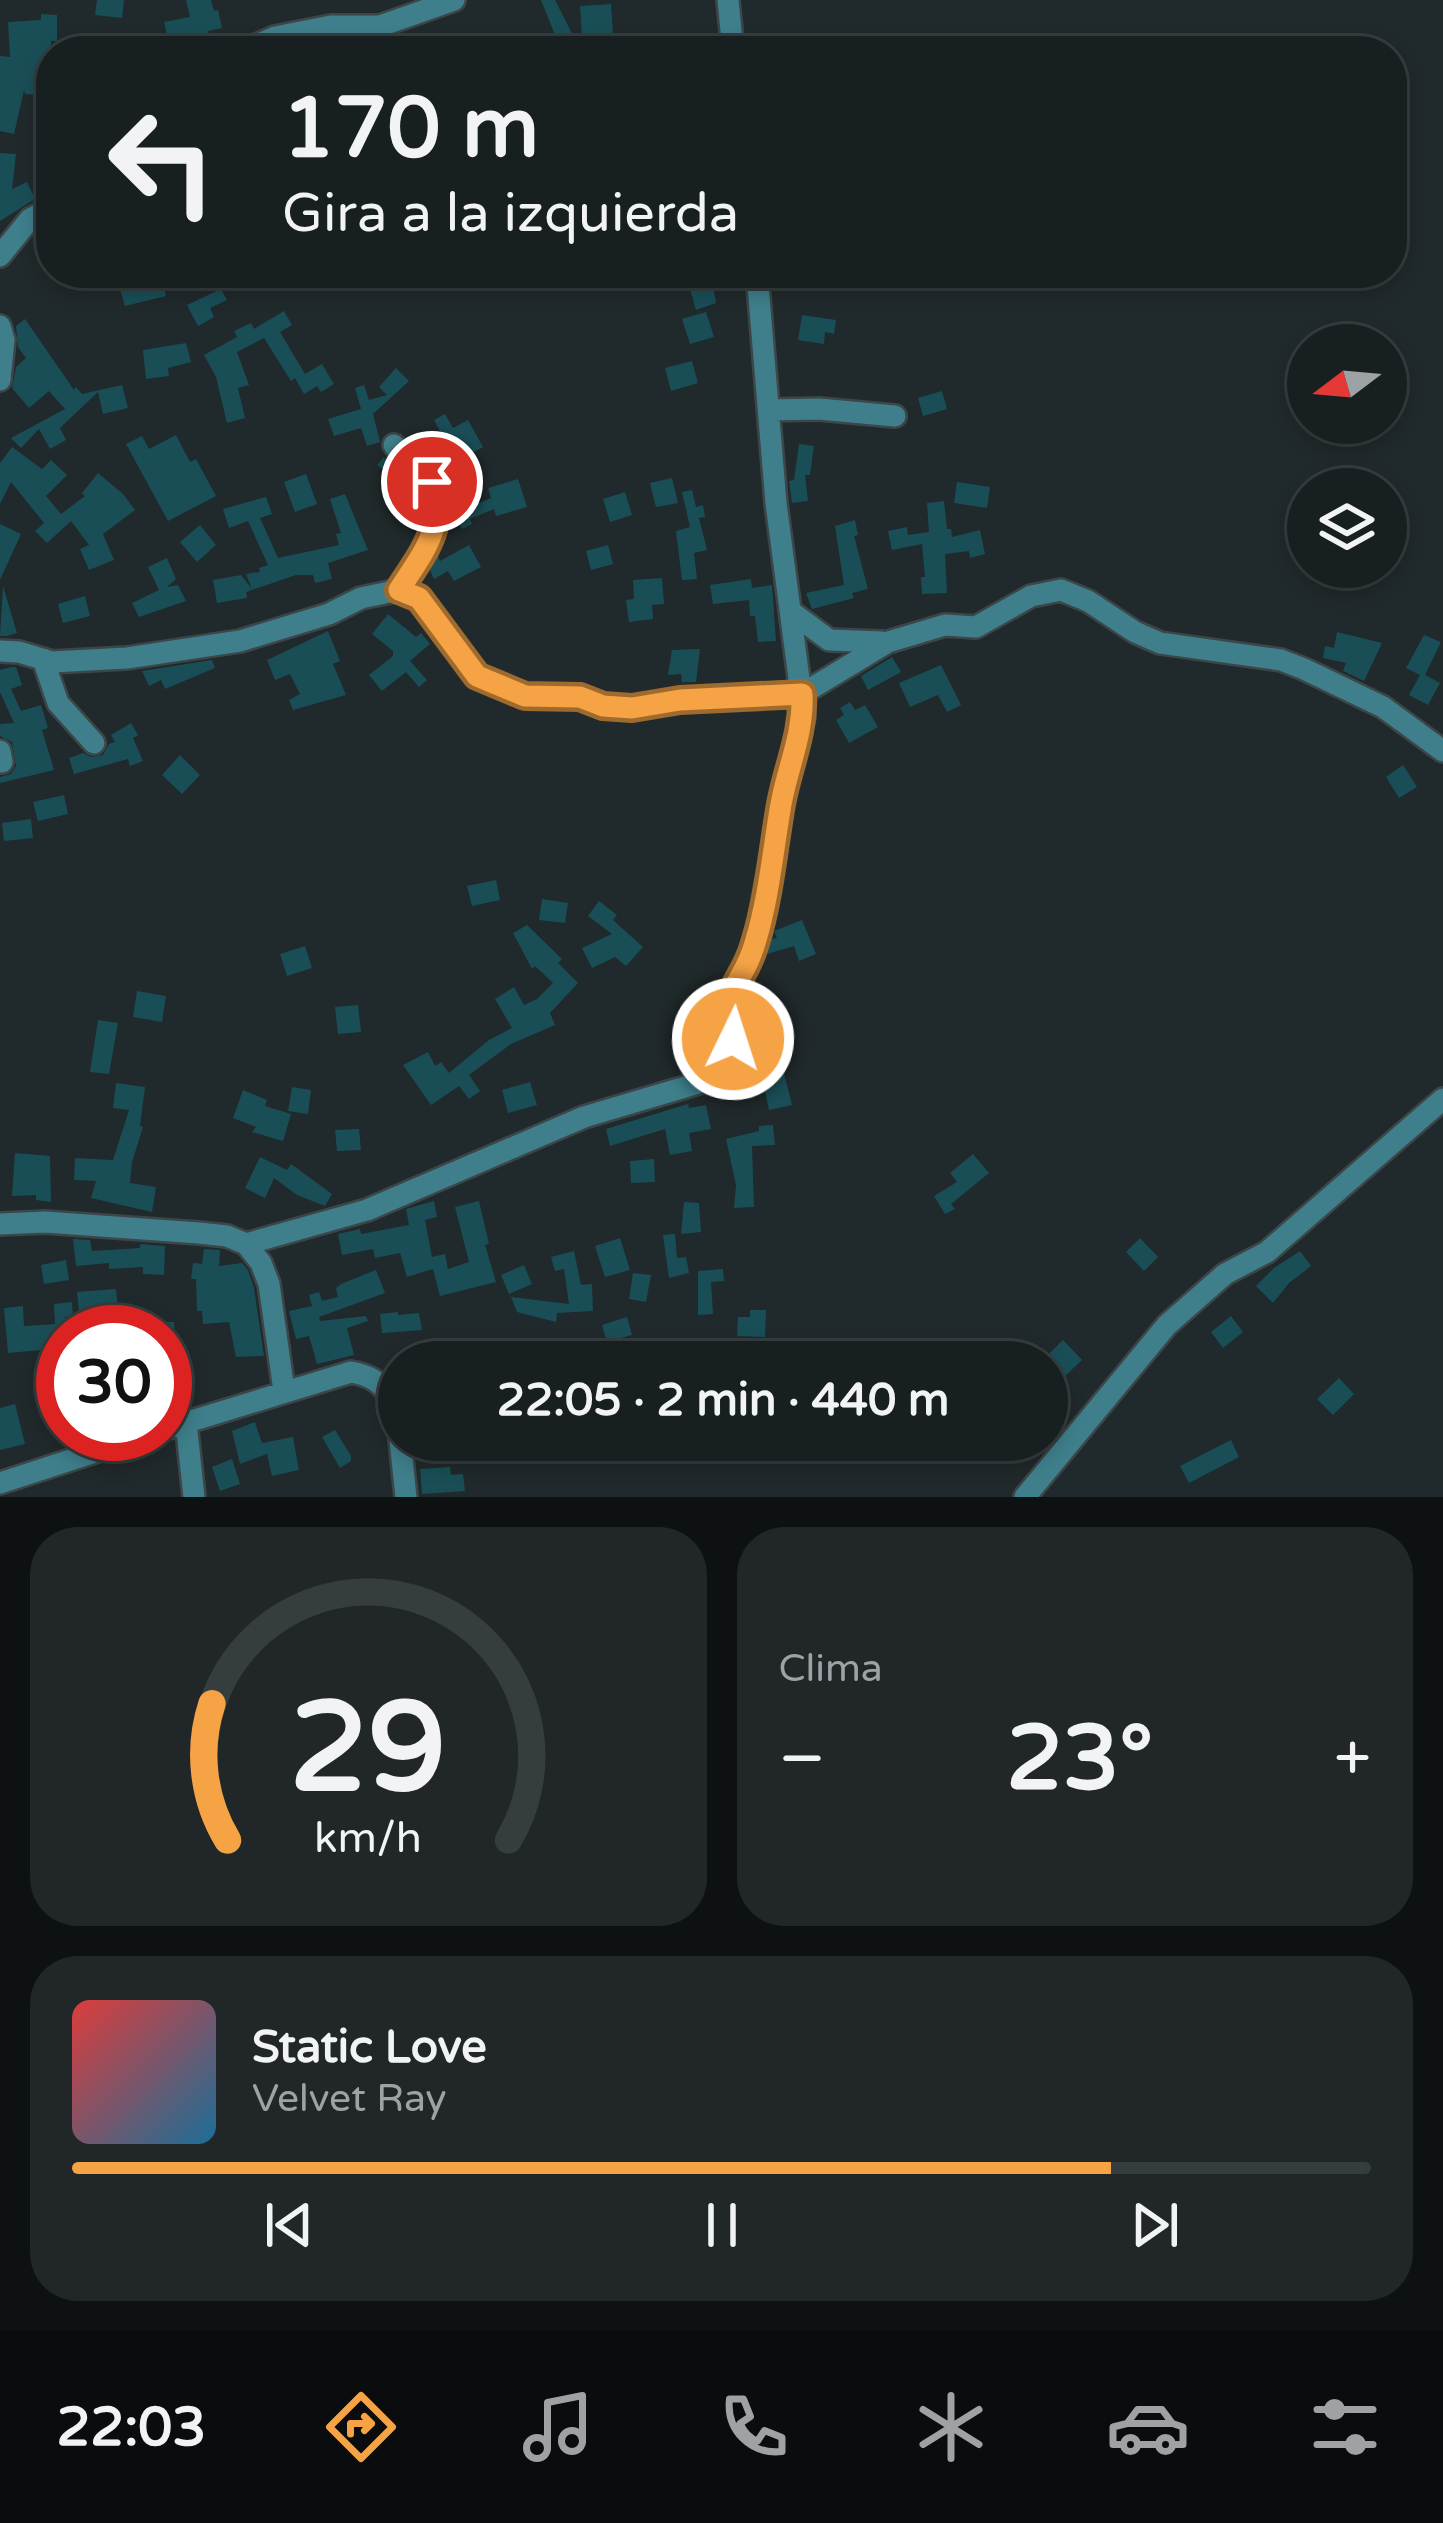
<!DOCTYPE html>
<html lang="es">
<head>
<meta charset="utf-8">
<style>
	:root { --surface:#181f20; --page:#212729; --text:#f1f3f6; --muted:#9fa2a5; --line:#363d3e; --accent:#f5a345 }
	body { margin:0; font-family:"Varela Round",sans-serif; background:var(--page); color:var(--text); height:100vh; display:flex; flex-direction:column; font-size:45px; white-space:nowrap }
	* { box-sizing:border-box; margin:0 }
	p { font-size:39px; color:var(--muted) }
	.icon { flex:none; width:66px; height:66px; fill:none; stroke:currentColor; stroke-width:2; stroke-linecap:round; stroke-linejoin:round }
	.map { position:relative; height:1497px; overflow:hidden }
	.panel { display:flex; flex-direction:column; gap:30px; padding:30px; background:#0d1112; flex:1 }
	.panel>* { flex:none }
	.banner { position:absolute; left:36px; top:36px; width:1371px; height:252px; border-radius:48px; box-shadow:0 6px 18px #0003,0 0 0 3px var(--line); background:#181f20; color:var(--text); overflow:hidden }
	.needle { width:78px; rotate:254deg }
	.controls { position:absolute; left:1287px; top:324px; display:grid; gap:24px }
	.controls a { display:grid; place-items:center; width:120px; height:120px; border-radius:50%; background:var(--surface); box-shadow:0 6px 18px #0003,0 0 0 3px var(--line); font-size:60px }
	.speed { position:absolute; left:36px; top:1305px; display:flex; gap:24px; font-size:60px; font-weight:700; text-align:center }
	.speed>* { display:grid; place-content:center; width:156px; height:156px; border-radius:50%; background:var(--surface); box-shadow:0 6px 18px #0003,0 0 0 3px var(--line); line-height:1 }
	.speed .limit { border:18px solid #d22; background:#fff; color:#111 }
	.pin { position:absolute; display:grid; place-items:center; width:102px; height:102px; color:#fff; margin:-51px; border:6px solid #fff; border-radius:50%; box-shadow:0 3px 12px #0007 }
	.me { position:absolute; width:132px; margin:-66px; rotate:4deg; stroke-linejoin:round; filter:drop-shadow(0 0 9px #0008) }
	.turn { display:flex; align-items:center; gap:42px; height:252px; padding:0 48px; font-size:54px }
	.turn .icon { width:156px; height:156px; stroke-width:2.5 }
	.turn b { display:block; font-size:84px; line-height:102px }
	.big { font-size:90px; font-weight:700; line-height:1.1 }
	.panel .tile { flex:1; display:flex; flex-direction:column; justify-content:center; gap:18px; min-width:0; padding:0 42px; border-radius:48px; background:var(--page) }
	.panel .dial { align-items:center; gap:0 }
	.dial svg { height:312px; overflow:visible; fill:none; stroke:var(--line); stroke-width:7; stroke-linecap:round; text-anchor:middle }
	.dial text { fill:var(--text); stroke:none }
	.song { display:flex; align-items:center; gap:36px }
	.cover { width:144px; height:144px; border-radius:18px; background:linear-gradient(135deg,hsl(0 70% 55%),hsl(200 70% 35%)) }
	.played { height:12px; border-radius:6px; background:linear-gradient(90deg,var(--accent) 80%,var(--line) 80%) }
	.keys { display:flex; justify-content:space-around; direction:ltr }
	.heat { display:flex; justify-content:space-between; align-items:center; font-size:66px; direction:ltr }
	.panel .tiles { flex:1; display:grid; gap:30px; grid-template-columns:1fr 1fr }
	.tile:last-child { grid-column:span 2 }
	.trip { position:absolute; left:378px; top:1341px; width:690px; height:120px; border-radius:60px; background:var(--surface); box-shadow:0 6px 18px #0003,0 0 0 3px var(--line); font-weight:700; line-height:120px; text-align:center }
	.dock { display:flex; height:192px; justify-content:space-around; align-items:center; background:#0a0c0d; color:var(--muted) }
	.dock .icon { width:84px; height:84px }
	.dock .on { color:var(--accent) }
	.dock b { font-size:54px; color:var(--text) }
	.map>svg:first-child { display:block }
	.building { fill:#1a4e57 }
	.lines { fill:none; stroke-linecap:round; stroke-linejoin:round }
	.minor-casing { stroke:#3c4547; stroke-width:26 }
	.minor { stroke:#3e7f8b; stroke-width:21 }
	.route-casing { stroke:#9f6a2d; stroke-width:30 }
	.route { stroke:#f5a345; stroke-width:21 }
</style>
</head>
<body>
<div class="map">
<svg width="1443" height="1497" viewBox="0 0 1443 1497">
	<rect width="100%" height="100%" fill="#20292b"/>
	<path class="building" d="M97,0H124L122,18L95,15Z
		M186,0H211L214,11L218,10L222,28L208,31L213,51H179L176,38L168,39L164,22L190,17Z
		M541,0H555L581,51H525L555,35Z
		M611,4L614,51H583L580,6Z
		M41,14L57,15V41H51V96L25,94L24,90L14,134L0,131V56L10,57L8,22L41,20Z
		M0,153L16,154L12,189L27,182L35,199L0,221Z
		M124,273H161L166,296L125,306L116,276Z
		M696,273H711L716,303L696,310L686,276Z
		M221,289L227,300L210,308L214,317L198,326L187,305Z
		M284,311L292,325L280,332L305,374L322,364L334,384L321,392L317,386L304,394L295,378L291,381L264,338L237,352L249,385L238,388L245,418L227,423L216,377L204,355L237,337L234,331L251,323L254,329Z
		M706,312L714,337L690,344L682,319Z
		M802,315L836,320L834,334L825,332L824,344L798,340Z
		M25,319L74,390L76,387L82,394L122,385L128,408L103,414L98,392L60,428L66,440L50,449L39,429L21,448L11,438L65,409L49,391L29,408L12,388L16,367L26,358L18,347L16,326Z
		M186,343L191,362L168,368L169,376L146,379L143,350Z
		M692,361L698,383L671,391L665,368Z
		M396,368L409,381L373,414L380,442L367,446L361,428L334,436L328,419L361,409L355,388L364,385L369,400L387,395L379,387Z
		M942,391L947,409L923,416L918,398Z
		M445,414L453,428L468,420L483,447L441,470L424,456L448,446L434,420Z
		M176,435L190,462L196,459L216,496L168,521L126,444L142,436L149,449Z
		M799,444L814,446L810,475H805L808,501L792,503L789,481L794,480Z
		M12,447L42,469L51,460L67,475L46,496L61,514L85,496L82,493L98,473L123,494L135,510L103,534L114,560L89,570L80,549L89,545L71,521L47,543L35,531L44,523L11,482L0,504V463Z
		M384,457L395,472L418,490L413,502L386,480L390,475L377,465Z
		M306,474L317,504L295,512L284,482Z
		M672,478L678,503L656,507L650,483Z
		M518,479L527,507L496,516L494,509L470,519L472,524L462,529L451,507L462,502L465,509L491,498L488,488Z
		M957,482L990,487L987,508L954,503Z
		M692,490L696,507L703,505L705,517L699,518L707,550L694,553L697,579L682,580L676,531L690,527L682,492Z
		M625,492L632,515L610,522L603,499Z
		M345,494L368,550L328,563L332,579L315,583L313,575H296L246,592L247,598L217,603L213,580L241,575L252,589L246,574L260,572L259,568L268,565L248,521L229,528L223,509L266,497L272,514L260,518L278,558L339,545L336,534L341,533L330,499Z
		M944,501L947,529H951L952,537L980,530L985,554L970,558L969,551L945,554L947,593L922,594L921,577H925L922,544L892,550L888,531L907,527L908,535L929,532L927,503Z
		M855,520L858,535L854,536L868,589L852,593L854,598L812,609L806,593L844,585L835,526Z
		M0,524L21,534L0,580Z
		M200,525L216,545L197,562L180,542Z
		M469,545L481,567L454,581L448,571L434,579L430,570L438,556L440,561Z
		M608,545L613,564L591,570L586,551Z
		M167,558L176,579L167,587L178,585L186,601L139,617L132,603L159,590L148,567Z
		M662,578L664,604L652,605L653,619L629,622L626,600L634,599L633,580Z
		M751,579L752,588L772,585L776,641L758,642L755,616H750L749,600L713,604L710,585Z
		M3,586L17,633L7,636H0Z
		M85,596L90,616L63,623L58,604Z
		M388,614L416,637L421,633L430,644L410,661L427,680L419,687L406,672L382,691L369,675L393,656V651L372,634Z
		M328,631L340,661L333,664L346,695L293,710L289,700L300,694L290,674L275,680L267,660Z
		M1337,632L1382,643L1364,681L1343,671L1346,663L1323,658L1325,646L1334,648Z
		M1424,635L1441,642L1425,675L1440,683L1428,705L1409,695L1420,675L1406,668Z
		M700,649L696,682H682L681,674L668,675L672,650Z
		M892,657L901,672L868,690L861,676Z
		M212,660L215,668L165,689L161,680L149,686L142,671Z
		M941,665L961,705L947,712L938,695L910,707L899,683Z
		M11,667H16L22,685L11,689L21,711L41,705L48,728L42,730L54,770L0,783V777L11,774L16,766L12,742L0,736V724L14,723L0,692V670Z
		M850,702L855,710L865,705L878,727L849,743L836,720L844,715L840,708Z
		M131,723L138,735L133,738L143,761L130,766L128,759L74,774L69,758L83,753L91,757L103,755L109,744L115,742L111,735Z
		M180,755L200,775L182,794L162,775Z
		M1403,765L1417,787L1399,798L1386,777Z
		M64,795L68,814L38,821L33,802Z
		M31,819L33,838L4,841L2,823Z
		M496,880L500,900L472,906L467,886Z
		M542,899L568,903L565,923L539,920Z
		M599,901L617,915L613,920L643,947L626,966L615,957L592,968L582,948L612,934L588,916Z
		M802,920L816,954L799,961L794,946L767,954L771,939L777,938L774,931Z
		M527,925L562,959L558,963L578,983L550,1013L555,1025L511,1044L469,1075L480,1091L469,1099L459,1086L431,1105L403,1065L428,1052L435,1066L441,1062L449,1073L489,1040L512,1028L495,999L514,987L524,1005L537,999L553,983L535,966L532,969L513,933Z
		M305,946L312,968L287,976L280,954Z
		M763,988L774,1024L760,1028L762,1035L748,1039L742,1004L748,993Z
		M137,991L166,996L162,1022L133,1017Z
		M358,1005L361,1032L338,1034L335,1007Z
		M98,1020L118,1023L109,1074L90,1072Z
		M784,1073L792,1105L769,1110L762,1077Z
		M530,1082L537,1105L508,1113L502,1090Z
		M116,1083L145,1087L140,1126L143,1127L132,1162L130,1183L156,1187L152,1212L91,1198L96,1181L74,1180L75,1158L113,1160L129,1110L113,1108Z
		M292,1087L311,1090L308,1114L288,1111Z
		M243,1090L267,1100L265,1106L291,1114L283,1141L252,1132L256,1127L233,1118Z
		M688,1104L689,1108L706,1105L711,1129L689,1133L692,1151L670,1155L665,1129L610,1146L606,1129Z
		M773,1125L775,1145L752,1146L754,1207L734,1208L736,1185L726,1139L759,1131V1126Z
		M359,1129L361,1150L337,1151L335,1130Z
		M15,1153L50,1156L51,1202L36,1200V1195L12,1196Z
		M973,1154L989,1173L951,1204L955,1209L945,1214L934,1196L957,1182L950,1173Z
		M260,1157L287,1170L291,1164L332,1194L325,1206L297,1195L274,1178L265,1198L245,1188Z
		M654,1159L655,1182L631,1183L630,1161Z
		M434,1201L437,1217L425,1220L432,1257L445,1254L448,1269L469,1262L455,1207L479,1201L489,1244L485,1245L496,1282L440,1296L433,1269L407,1277L400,1253L375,1258L373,1249L342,1255L338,1234L360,1229L361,1234L409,1225L406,1209Z
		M684,1202L699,1203L701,1232L681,1234Z
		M675,1234L677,1258L686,1257L689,1273L669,1278L663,1235Z
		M620,1238L630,1270L605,1277L595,1246Z
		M1140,1238L1158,1257L1144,1271L1126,1252Z
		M73,1239L90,1240L92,1251L140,1248V1244L165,1246L164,1275L143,1274V1267L109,1269V1263L76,1266Z
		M204,1249L220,1250L219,1266L242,1263L248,1270L254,1288L264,1356L236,1357L229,1322L203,1324L202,1311H197L196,1279H191L193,1263L202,1264Z
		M574,1251L581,1285L592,1284L593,1311L557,1313L556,1322L517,1312L511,1297L569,1304L564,1269L555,1271L551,1257Z
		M1300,1251L1311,1266L1289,1283L1273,1303L1256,1286L1274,1268Z
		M66,1260L69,1280L44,1284L41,1265Z
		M524,1265L532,1284L509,1294L501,1275Z
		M723,1269L724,1281L711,1282L713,1314L698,1315V1271Z
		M376,1270L385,1293L319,1317L320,1321L366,1316L368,1321L347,1328L354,1355L317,1364L309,1336L296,1339L289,1311L312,1306L309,1295L319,1292L322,1301L338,1297L336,1288L341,1284Z
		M633,1273L651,1275L646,1302L629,1299Z
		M116,1289L120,1332H97L96,1311L79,1312L77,1292Z
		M72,1302L73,1316L65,1317L63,1348L8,1353L4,1308L23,1306L24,1326L55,1324L54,1304Z
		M750,1310H766L765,1337L737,1336L738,1317H750Z
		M398,1312V1315L419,1313L422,1330L382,1333L380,1314Z
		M1231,1316L1243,1332L1223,1348L1211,1332Z
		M627,1317L632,1335L607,1342L602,1325Z
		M165,1322H174L179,1389L165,1390Z
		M1063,1340L1082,1360L1061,1380L1047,1362L1042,1361Z
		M1339,1378L1354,1394L1333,1415L1317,1399Z
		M15,1404L25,1444L0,1450V1408Z
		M255,1422L262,1443L293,1437L299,1470L272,1476L267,1454L240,1464L232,1431Z
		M335,1430L351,1456V1461L340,1468L322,1437Z
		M1231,1440L1239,1457L1189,1483L1180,1466Z
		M232,1459L240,1484L220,1491L212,1467Z
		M450,1467L451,1475L463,1474L465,1491L422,1494L420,1469Z"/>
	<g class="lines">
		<g class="minor-casing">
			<path id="minor" d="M728,0L733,51
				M243,51L275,37L331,26H380L454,0
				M0,256L30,219L51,208
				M0,326L4,340L0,380
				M769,410L819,409L895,416
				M394,445L405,461L432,482C444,530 424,550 399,590
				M790,611L829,640L882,642
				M0,651L19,652L52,662L127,658L240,641L329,614L361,598L399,590L419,598L477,676L525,696L580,697L603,706L632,708L680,700L802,694L888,642L945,625L976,627L1031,596L1061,590L1088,601L1135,632L1160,643L1281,660L1304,669L1383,707L1443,751
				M43,659L58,703L94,743
				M0,751L2,762
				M0,1224L45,1222L199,1233L227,1236L246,1244L261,1263L269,1284L284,1391
				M246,1244L367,1210L584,1117L739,1071L726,1011L728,999L755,944L782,797L804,717L776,503L757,273
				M186,1422L194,1497
				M165,1429L351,1372C387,1378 395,1400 399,1434
				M400,1440L406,1497
				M0,1483L150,1434
				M1025,1497L1167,1325L1225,1274L1267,1252L1443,1099"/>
		</g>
		<use href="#minor" class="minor"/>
	</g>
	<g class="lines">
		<g class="route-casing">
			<path id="route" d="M432,482C445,529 424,551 399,590L419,598L477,676L525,696L580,697L603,706L632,708L680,700L802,694C804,733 788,766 781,804C773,850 769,898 755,943C742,989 720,984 733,1039"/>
		</g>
		<use href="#route" class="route"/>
	</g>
</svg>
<div class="controls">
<a><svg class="needle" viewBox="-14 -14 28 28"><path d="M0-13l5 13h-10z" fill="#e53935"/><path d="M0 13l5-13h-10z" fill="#9fa2a5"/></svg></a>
<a><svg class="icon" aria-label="layers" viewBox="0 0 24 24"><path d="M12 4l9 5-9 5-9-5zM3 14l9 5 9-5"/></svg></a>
</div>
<div class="speed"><div class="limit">30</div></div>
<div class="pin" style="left:432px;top:482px;background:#d93025"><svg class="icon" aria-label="arrive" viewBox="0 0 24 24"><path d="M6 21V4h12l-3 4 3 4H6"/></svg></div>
<svg class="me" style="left:733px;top:1039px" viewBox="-20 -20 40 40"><circle r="17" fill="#f5a345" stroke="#fff" stroke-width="3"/><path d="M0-11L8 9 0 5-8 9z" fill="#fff"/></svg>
<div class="trip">22:05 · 2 min · 440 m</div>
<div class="banner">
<div class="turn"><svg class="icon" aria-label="left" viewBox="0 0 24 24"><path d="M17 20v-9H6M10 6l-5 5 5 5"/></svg><div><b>170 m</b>Gira a la izquierda</div></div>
</div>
</div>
<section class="panel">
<div class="tiles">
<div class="tile dial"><svg viewBox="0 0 100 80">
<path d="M14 69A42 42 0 1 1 86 69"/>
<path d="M14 69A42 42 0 0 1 10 34" stroke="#f5a345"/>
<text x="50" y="56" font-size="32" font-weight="700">29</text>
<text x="50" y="72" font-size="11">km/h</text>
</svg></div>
<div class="tile"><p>Clima</p>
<div class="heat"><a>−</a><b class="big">23°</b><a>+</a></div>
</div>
<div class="tile">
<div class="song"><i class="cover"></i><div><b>Static Love</b><p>Velvet Ray</p></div></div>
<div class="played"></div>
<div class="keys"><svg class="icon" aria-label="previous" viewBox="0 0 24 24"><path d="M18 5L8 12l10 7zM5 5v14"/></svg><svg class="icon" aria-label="pause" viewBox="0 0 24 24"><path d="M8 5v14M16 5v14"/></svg><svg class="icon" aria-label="next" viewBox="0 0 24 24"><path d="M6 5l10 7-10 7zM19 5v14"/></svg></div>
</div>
</div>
</section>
<nav class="dock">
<b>22:03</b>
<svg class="icon on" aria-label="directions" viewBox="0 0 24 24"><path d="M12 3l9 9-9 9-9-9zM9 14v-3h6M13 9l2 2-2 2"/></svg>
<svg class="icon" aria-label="music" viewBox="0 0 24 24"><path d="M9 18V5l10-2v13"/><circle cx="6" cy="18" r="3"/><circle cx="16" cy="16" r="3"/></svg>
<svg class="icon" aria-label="phone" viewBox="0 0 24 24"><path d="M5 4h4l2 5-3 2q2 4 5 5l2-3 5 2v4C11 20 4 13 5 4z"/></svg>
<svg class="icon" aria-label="climate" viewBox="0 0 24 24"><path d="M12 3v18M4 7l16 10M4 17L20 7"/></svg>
<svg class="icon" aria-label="car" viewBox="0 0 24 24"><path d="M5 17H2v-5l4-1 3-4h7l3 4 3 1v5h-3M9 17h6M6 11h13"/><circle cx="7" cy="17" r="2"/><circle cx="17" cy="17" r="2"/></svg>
<svg class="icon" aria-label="filters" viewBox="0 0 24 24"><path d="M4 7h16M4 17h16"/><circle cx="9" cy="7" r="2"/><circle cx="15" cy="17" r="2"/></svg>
</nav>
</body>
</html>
